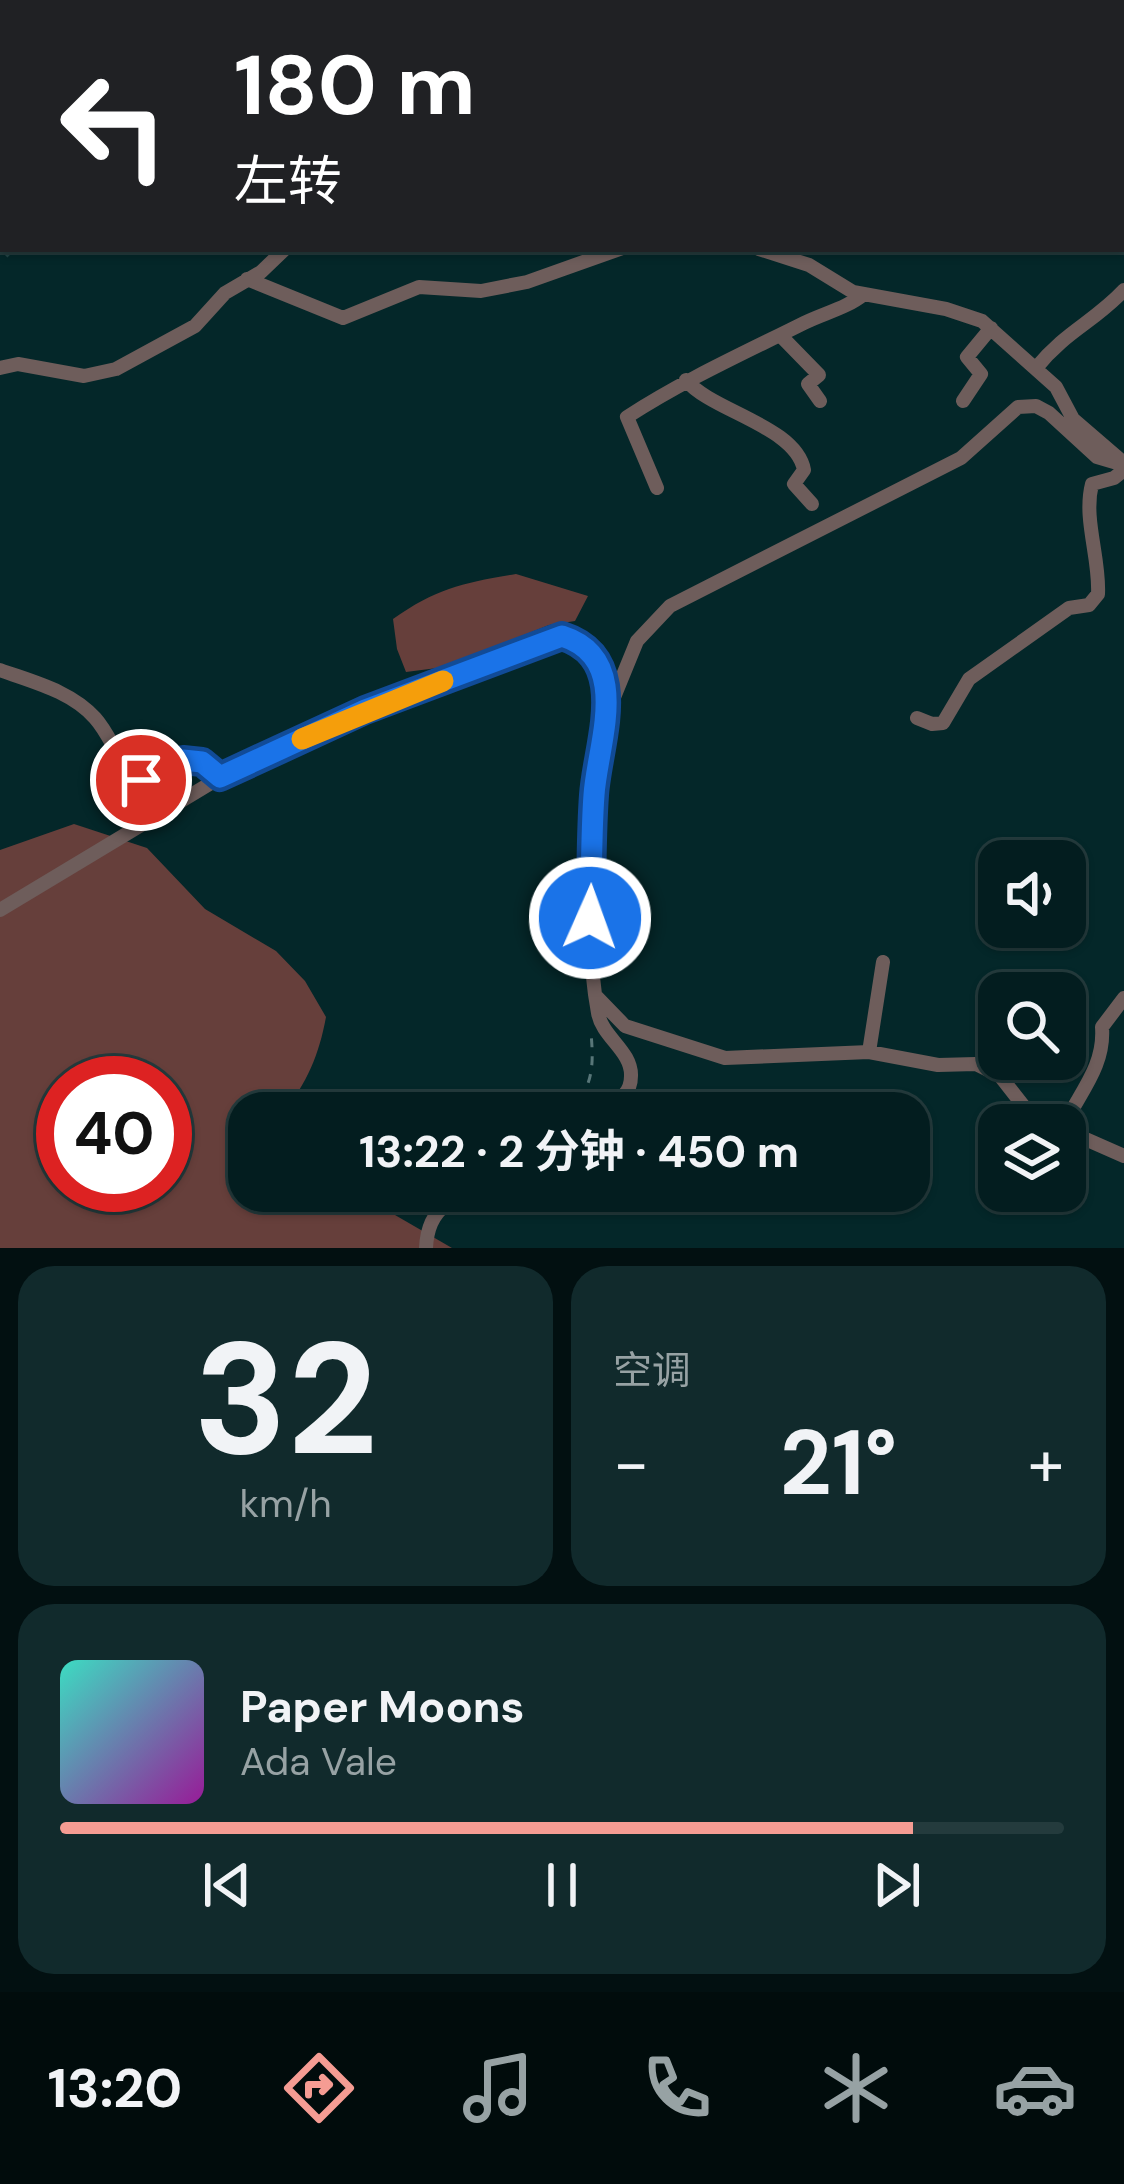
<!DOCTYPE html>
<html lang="zh">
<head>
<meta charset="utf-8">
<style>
	:root { --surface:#031d1f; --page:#112a2c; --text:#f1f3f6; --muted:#97a2a4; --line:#243b3d; --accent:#f59c93 }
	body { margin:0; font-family:"DM Sans","Noto Sans SC",sans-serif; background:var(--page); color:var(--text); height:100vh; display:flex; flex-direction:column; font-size:45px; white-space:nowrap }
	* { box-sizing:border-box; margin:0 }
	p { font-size:39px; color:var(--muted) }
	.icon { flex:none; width:66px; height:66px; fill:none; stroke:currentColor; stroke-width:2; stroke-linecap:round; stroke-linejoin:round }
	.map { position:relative; height:1248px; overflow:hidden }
	.details { display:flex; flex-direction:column; gap:18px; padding:18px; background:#021011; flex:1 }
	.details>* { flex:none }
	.guide { position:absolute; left:0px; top:0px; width:1125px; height:252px; box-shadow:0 3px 9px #0004,0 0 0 3px var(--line); background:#202124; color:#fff; overflow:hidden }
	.tools { position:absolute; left:978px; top:840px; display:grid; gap:24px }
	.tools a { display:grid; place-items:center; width:108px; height:108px; border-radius:24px; background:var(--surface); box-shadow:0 3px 9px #0004,0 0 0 3px var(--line); font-size:60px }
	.speed { position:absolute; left:36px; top:1056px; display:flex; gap:24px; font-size:60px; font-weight:700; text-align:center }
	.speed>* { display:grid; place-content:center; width:156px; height:156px; border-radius:50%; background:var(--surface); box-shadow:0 3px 9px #0004,0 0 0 3px var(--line); line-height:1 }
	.speed .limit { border:18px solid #d22; background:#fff; color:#111 }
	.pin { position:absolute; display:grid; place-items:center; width:102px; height:102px; color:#fff; margin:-51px; border:6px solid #fff; border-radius:50%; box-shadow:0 3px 12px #0007 }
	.me { position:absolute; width:132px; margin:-66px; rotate:2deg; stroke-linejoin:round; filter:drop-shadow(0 0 9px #0008) }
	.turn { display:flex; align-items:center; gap:42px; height:252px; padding:0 36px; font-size:54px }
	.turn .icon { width:156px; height:156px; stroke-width:2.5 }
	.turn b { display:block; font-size:84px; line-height:102px }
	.big { font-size:90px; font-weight:700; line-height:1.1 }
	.details .card { flex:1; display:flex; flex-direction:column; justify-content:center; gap:18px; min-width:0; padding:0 42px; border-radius:36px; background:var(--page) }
	.details .dial { align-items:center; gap:0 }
	.dial b { font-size:156px; line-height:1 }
	.song { display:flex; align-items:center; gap:36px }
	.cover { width:144px; height:144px; border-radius:18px; background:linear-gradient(135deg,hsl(170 70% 55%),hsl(300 70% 35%)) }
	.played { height:12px; border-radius:6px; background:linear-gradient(90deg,var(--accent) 85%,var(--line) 85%) }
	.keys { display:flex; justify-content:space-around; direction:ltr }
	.heat { display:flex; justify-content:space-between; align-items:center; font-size:66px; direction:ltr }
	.details .tiles { flex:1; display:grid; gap:18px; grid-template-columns:1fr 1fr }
	.card:last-child { grid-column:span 2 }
	.trip { position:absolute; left:228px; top:1092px; width:702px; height:120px; border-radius:36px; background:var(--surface); box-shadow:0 3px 9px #0004,0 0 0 3px var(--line); font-weight:700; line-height:120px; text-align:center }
	.dock { display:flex; height:192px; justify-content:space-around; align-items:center; background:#010c0c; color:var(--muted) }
	.dock .icon { width:84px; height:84px }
	.dock .selected { color:var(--accent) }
	.dock b { font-size:54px; color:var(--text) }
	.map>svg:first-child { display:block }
	.forest { fill:#663f3b; fill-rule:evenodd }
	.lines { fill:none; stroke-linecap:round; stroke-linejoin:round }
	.highway-tunnel { stroke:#234446; stroke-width:21; stroke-dasharray:21 10; stroke-linecap:butt }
	.path { stroke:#587678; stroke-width:3; stroke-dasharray:9 9; stroke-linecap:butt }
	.minor { stroke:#6e5d5b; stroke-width:14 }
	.route-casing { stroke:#114b97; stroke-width:30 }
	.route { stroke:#1a73e8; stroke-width:21 }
	.slow { stroke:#f59e0b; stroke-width:21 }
</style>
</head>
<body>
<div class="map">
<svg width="1124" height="1248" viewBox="0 0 1124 1248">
	<rect width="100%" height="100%" fill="#042729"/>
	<path class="forest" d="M516,574L588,596L575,621L549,625L445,667L406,672L397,649L393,619C437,588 463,583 516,574Z
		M74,824L147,848L205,909L276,951L305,981L326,1017C319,1055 307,1083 283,1113H249V1191H304L335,1200L376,1204L452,1248H0V850ZM63,1083H165V1185H63Z"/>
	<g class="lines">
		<path class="highway-tunnel" d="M206,3L209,0
			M293,3L296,0
			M0,175L3,173
			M0,250L3,247"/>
		<path class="path" d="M569,1113C593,1087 594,1067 591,1033"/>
		<path class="minor" d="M941,0L943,3
			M518,3L521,0
			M584,3L586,0
			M645,3L650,0
			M1122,224L1124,235
			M759,249L809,265L853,292L946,309L982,321L1056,387L1073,419L1124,463
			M247,279L343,318L419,287L481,291L527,282L620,249
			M780,335L819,375L808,384L820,401
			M0,368L18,364L84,376L116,369L195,326L225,293L261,272L285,249
			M1036,368C1066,331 1094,322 1124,290
			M686,380C711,411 796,426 804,470L794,484L812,504
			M963,401L981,374L967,357L991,328
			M657,488L627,417C684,380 744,353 804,323C824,313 847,308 864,294
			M0,670C33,682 71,691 95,718C113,738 118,766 141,780L161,775L183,760L203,762L221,777
			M610,707L637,641L670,606L961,458L1018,407L1036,406L1049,413L1097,457L1124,465
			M917,718L932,724L943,723L969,679L1069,608L1089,605L1098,594C1100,558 1083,519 1092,484L1114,478L1124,470
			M0,910L221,777L365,710L562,636C590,645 609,680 609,709C609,745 594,782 593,818C591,882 586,949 598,1013C602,1037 632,1051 631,1076C631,1099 612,1101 596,1113
			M597,997L625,1026L725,1058L869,1052L938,1065L976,1064L1000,1076L1026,1109L1053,1125
			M869,1052L883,962
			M1064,1125C1080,1092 1105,1066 1102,1027L1124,998
			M1065,1130L1124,1156
			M426,1248C428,1205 454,1196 492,1191"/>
	</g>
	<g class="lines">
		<g class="route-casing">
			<path id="route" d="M141,780L161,775L183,760L202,762L220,777L365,710L562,636C634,659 597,745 594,795C591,836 592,877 590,918"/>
		</g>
		<use href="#route" class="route"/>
		<path class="slow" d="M302,739L443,681"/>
	</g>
</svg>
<div class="tools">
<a><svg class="icon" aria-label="sound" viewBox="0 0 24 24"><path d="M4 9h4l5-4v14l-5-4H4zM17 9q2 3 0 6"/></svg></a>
<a><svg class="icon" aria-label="search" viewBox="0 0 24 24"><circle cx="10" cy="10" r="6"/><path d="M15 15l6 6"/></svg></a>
<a><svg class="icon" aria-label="layers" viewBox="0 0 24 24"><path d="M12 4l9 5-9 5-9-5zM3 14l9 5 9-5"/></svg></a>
</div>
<div class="speed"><div class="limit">40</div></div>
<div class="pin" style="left:141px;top:780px;background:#d93025"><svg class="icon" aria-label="arrive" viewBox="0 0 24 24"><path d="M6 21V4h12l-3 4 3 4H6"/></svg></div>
<svg class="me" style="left:590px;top:918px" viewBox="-20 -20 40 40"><circle r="17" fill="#1a73e8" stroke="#fff" stroke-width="3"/><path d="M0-11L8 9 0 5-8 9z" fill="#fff"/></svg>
<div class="trip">13:22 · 2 分钟 · 450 m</div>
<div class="guide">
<div class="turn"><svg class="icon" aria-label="left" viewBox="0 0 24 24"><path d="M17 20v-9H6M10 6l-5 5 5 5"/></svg><div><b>180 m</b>左转</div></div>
</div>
</div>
<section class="details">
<div class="tiles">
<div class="card dial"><b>32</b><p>km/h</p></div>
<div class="card"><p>空调</p>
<div class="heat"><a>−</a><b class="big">21°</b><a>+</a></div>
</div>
<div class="card">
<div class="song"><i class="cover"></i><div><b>Paper Moons</b><p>Ada Vale</p></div></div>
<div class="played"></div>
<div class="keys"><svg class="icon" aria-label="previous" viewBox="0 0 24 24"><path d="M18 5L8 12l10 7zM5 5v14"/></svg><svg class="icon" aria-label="pause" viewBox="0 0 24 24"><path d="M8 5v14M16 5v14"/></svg><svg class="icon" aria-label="next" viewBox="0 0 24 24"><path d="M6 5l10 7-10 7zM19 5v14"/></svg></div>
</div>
</div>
</section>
<nav class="dock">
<b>13:20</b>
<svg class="icon selected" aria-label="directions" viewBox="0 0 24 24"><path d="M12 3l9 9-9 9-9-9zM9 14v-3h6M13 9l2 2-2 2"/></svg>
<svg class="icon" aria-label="music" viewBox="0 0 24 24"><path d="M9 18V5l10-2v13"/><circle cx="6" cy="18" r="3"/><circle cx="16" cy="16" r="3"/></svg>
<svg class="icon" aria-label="phone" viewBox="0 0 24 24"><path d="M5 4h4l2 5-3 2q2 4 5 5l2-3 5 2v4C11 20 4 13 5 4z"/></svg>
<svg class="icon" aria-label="climate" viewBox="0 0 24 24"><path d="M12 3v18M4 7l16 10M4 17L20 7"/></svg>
<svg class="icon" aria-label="car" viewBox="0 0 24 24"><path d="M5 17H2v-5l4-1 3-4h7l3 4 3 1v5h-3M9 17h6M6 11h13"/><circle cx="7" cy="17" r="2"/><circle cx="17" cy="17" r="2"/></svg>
</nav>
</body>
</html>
